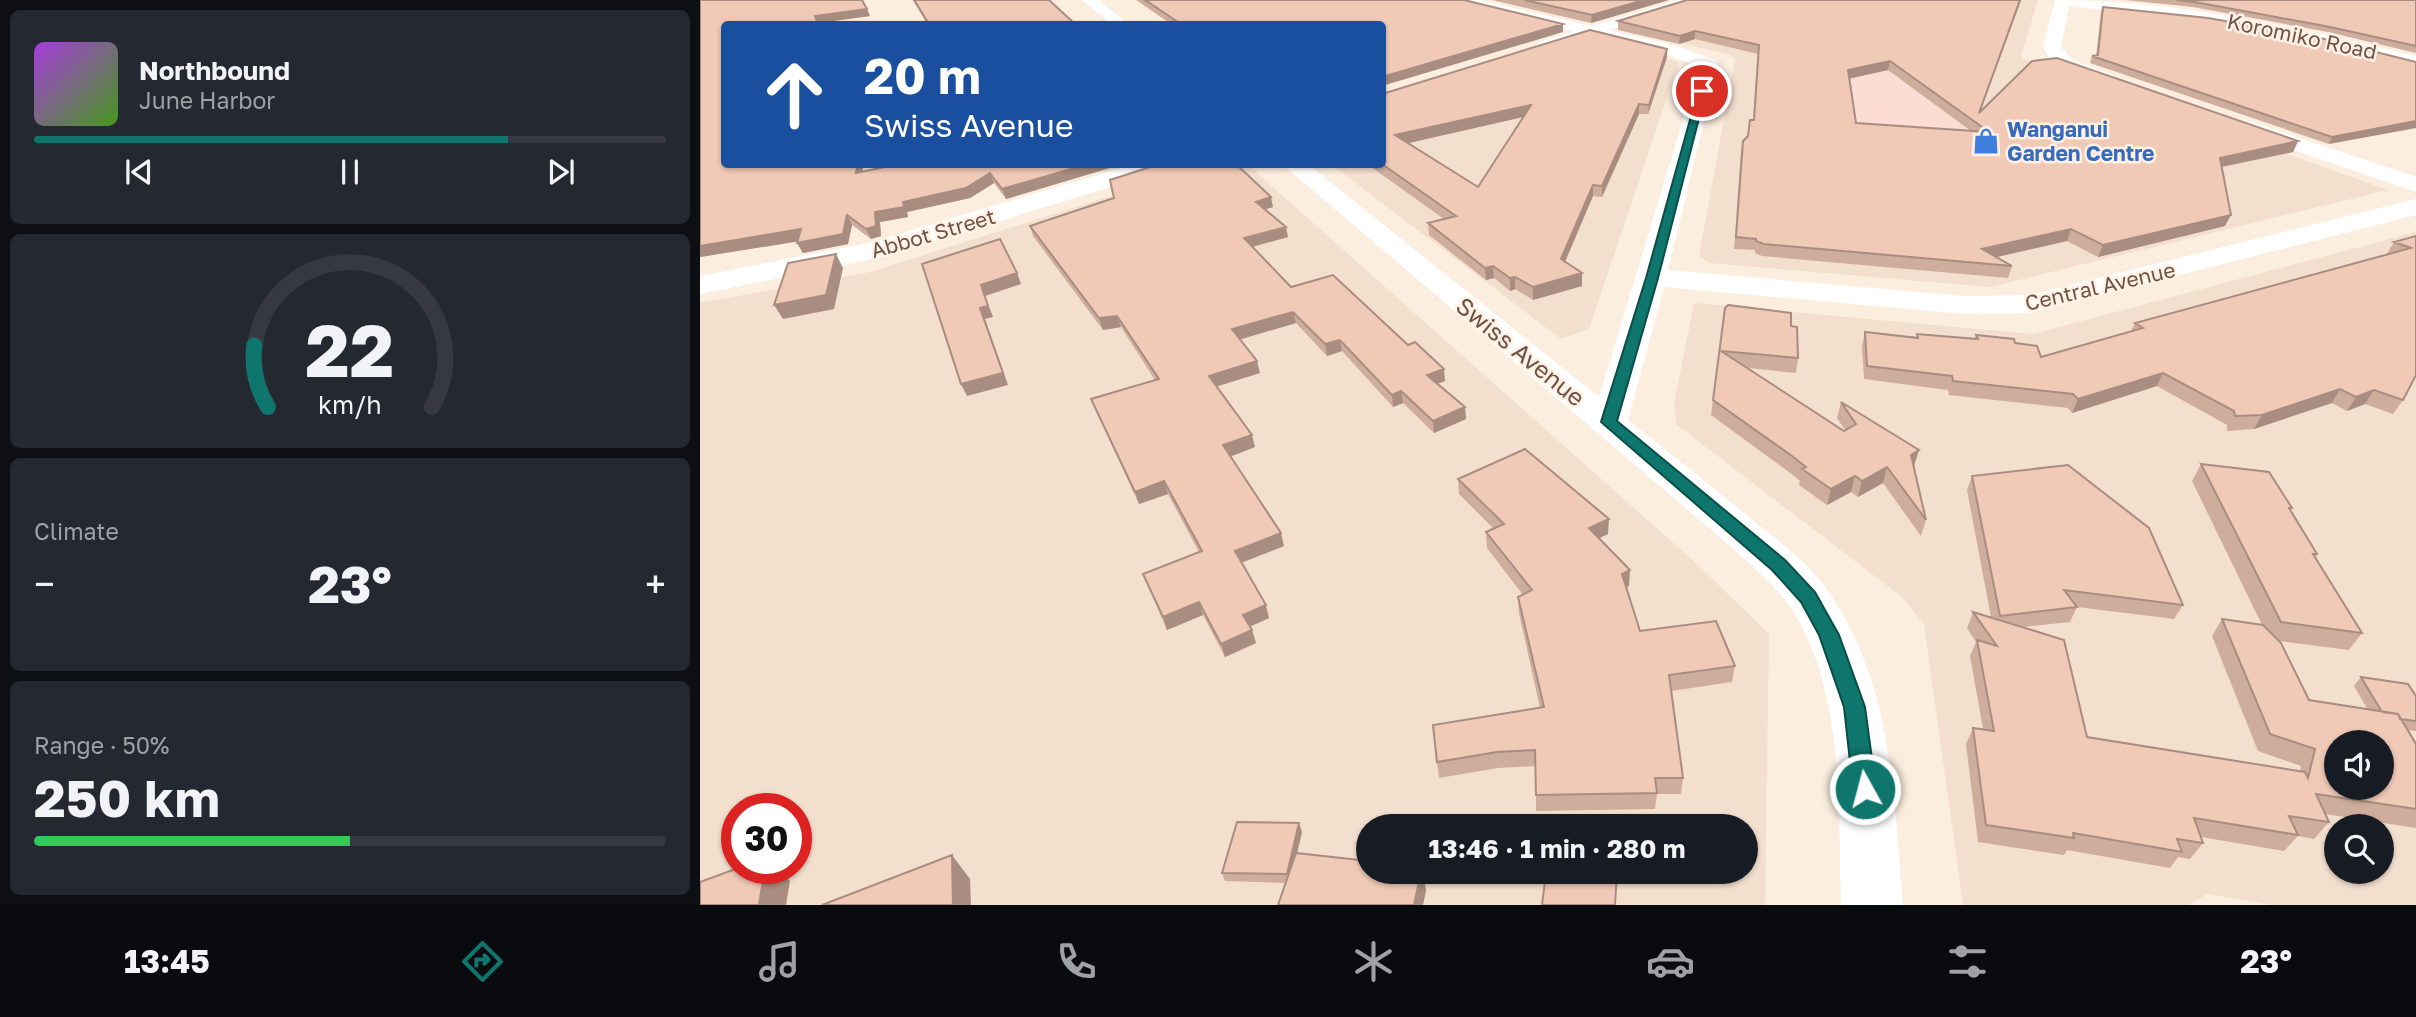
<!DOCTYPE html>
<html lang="en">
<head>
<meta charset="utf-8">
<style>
	:root { --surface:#171b24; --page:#242831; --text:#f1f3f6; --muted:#9ea1a6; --line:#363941; --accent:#0f766e }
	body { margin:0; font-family:"Golos Text",sans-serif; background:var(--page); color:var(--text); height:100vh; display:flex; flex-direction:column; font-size:26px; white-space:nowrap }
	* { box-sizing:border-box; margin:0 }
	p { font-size:23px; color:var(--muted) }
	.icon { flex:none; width:38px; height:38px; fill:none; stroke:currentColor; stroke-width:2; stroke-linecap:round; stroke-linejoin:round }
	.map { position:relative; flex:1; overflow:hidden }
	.side { display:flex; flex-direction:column; gap:10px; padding:10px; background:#0d0f14; width:700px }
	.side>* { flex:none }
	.hud { position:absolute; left:21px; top:21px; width:665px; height:147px; border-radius:7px; box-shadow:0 2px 5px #0004; background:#1a4fa0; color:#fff; overflow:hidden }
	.fabs { position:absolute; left:1624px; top:730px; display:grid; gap:14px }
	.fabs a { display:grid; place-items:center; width:70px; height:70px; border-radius:50%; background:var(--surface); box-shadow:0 2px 5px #0004; font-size:35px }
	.speed { position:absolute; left:21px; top:793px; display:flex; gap:14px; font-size:35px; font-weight:700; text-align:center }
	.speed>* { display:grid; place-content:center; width:91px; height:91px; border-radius:50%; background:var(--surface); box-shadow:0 2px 5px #0004; line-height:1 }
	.speed .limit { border:10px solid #d22; background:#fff; color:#111 }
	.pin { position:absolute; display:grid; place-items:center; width:60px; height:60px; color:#fff; margin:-30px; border:4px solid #fff; border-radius:50%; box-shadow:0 2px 7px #0007 }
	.me { position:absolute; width:77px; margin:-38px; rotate:353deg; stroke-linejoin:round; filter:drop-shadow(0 0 5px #0008) }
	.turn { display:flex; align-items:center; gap:24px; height:147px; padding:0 28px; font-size:32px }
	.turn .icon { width:91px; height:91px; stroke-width:2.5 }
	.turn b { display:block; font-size:49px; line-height:60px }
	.big { font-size:52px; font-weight:700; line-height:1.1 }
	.side .widget { flex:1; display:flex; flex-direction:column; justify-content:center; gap:10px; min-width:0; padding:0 24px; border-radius:10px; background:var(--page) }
	.side .dial { align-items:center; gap:0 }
	.dial svg { height:182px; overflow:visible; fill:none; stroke:var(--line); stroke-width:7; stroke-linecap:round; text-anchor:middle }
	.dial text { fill:var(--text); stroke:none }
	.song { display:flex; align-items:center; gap:21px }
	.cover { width:84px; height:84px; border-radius:10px; background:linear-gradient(135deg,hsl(280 70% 55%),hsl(100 70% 35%)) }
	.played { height:7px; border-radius:4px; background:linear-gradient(90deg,var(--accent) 75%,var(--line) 75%) }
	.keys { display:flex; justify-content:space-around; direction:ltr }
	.heat { display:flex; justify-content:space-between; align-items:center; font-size:38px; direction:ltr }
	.charge { height:10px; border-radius:5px; background:linear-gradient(90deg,#34c759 50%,var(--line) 0) }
	.trip { position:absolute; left:656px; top:814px; width:402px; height:70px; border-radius:35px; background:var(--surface); box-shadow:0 2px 5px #0004; font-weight:700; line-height:70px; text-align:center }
	.tab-bar { display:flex; height:112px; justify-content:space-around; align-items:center; background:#090b0e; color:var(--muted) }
	.tab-bar .icon { width:49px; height:49px }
	.tab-bar .current { color:var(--accent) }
	.tab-bar b { font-size:32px; color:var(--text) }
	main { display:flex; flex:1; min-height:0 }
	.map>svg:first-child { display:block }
	.residential { fill:#f3dfce; fill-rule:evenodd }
	.commercial { fill:#fcdcd3 }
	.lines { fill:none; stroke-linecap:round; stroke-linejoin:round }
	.street { fill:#fff; fill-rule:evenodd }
	.secondary { fill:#fff; fill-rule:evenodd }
	.wall { fill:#cead9d; fill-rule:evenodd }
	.shaded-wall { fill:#a88d80 }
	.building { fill:#f0c9b7; stroke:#a88d80; stroke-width:2; fill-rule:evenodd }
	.route { fill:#0f766e; stroke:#0a4d48; stroke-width:2 }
	.labels { text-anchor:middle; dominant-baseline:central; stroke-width:5; stroke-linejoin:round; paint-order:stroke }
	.far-street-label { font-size:21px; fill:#705348; stroke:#fff2e5 }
	.far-shop-label { font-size:21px; font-weight:bold; fill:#366cbe; stroke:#fff2e5; text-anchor:start }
	.street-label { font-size:24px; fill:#705348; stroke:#fff2e5 }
</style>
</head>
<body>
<main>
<section class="side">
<div class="widget">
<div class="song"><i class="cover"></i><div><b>Northbound</b><p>June Harbor</p></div></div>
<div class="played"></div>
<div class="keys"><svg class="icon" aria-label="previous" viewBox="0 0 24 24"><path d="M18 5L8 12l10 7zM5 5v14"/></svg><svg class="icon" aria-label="pause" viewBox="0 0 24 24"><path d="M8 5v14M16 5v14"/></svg><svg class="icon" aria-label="next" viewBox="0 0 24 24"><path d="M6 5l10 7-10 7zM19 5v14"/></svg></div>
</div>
<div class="widget dial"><svg viewBox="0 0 100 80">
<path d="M14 69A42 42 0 1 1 86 69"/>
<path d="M14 69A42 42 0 0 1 8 42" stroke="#0f766e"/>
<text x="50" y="56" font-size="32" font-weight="700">22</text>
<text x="50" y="72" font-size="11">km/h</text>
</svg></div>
<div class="widget"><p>Climate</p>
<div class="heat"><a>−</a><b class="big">23°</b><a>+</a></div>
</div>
<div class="widget"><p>Range · 50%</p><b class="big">250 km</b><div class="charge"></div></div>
</section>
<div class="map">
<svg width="1716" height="905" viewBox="0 0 1716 905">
	<rect width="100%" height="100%" fill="#fbeedf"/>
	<path class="residential" d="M1180,0H1338L1321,56L1323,59L1451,105L1155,133L1461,109L1688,190L1290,287L1009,263L999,256L1035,59L1028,54L927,31Z
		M904,43L979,62L889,329L861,339L632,165L682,164L683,109Z
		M509,165H548L997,564L1069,634L1065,905H0V303L170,272ZM37,808H96V868H37ZM668,826H1046V872H668Z
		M1716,232V905H1572L1507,894L1489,905H1263L1224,624L1202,597L977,425L974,404L994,303L1333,334ZM1636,742H1682V788H1636ZM1636,826H1682V872H1636Z"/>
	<path class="commercial" d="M1147,71H1206L1266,110L1321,103L1364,121L1160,190Z"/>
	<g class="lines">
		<path class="street" d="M382,0H399L428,24H411Z
			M753,0H780L977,46L1015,60L1018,64L968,270L1264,296L1330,295L1716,199V215L1330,313L1264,314L964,287L928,420C967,451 1006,482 1044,513C1071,535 1102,557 1123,584C1192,676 1194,795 1203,905H1141C1138,812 1145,687 1090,607C1074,584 1051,565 1030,546L582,164H608L899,397L999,67L965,54L756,3Z
			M1355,0C1478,0 1598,27 1716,56V67L1614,41L1506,21L1369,6L1361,47L1373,60L1413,75L1416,79L1413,83C1389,89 1352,69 1343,47Z
			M1546,120L1716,177V192L1538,131L1535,126Z"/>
		<path class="secondary" d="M978,0H1002L851,50L845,51L836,46L839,42Z
			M434,164H472L469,169L183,257L0,294V276L168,243Z"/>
	</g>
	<path class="wall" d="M0,0H162L170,16L118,23V24H24V164H164L162,172L199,164H423L306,199L294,183L270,198L207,212L208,217L180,222L181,236L171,239L152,225L148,244L103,253L97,243L98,241L0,257Z
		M213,0H349L375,24H227Z
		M436,0H764L863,24V32L682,24H471Z
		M792,0H969L891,23Z
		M987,0H1321L1280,112L1598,141L1593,152L1522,167L1525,226L1398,257L1367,241L1297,257L1312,266L1308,278L1062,256L1055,253V250L1034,249L1041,151L1048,136L1053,120L1058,54L995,39L979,44L918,30V21ZM1188,70L1271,131L1156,123L1149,79Z
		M1425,0H1716V53L1628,32L1493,7Z
		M1403,7L1716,62L1629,144L1390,63L1392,56H1396L1401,12Z
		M967,57L948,114H939L902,197L893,196L865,262L882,273V286L833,300L815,289L810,291L794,278L786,280L729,235L728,223L744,219L667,164H682V94ZM823,117L778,187L708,143L712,142Z
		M414,198L573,207L565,209L588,237L553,247L591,287L745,381L737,384L765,407L766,419L734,433L703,403L693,407L642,351L627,356L596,323L540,339L560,373L517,386L555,447L531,456L584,546L541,563L569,618L550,626L556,643L525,657L503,615L467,630L443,574L499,552L468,494L439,504L396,411L391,399L455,380L421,327L403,330L333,236L330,226Z
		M1716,236V377L1715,376L1703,400L1693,414L1665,404L1647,411L1632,403L1554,429L1527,431V425L1457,386L1372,413L1368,408L1249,395L1248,390L1164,379L1162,346L1165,332L1216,337L1217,334L1275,339L1276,335L1315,343L1341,357L1431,331L1435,323L1688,254H1687L1694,242Z
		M1025,308L1091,326L1098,358L1096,373L1048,368L1144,431L1145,430L1137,418L1141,402L1214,466L1226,520L1221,536L1183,483L1158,497L1151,492L1127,505L1099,485L1100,481L1089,472L1011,415Z
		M1501,464L1592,508L1591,510L1617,554L1615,557L1662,633L1649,650L1579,641L1609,700L1668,710L1654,686L1661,677L1716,696V731L1707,730L1716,744V828L1625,814L1629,822L1614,839L1598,836L1584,851L1501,837L1503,843L1490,859L1478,857L1470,868L1367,850L1364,855L1278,842L1266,744L1273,728L1283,729L1270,656L1276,642L1267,628L1273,612L1291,617L1267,490L1272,476L1483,605L1474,619L1377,607L1370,622L1323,627L1387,737L1600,771L1601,766L1558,751L1512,636L1522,619L1562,625L1492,481Z
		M758,479L908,534L899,538L929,586L926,587L940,631L1035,666L1032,682L971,691L983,778L981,794H957L955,809L836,811V766L798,768L739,778L737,762L840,708L819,613L818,597L823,595L787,548L786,532L794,529L759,494Z
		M602,832L597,853L668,872H723L726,891L586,883L525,881L522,873Z"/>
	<path class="shaded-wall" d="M944,0H969L891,23L892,15Z
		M1320,0H1321L1276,123L1279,113Z
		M167,9L170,16L118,23L115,16Z
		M863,24V32L682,86V77Z
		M995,31V39L979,44L980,36Z
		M967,49V57L948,114L949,105Z
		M1190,61L1188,70L1146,79L1148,70Z
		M939,104V114L902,197V186Z
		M831,105V115L696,146L695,135Z
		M1716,121V128L1629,144L1632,137Z
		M1598,141L1593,152L1515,168L1520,158Z
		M158,164H164L160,183L156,173Z
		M388,164H423L306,199L302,189Z
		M290,173L294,183L270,198L207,212L208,217L180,222L181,236L171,239L166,229L175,212Z
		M893,185V196L861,271V259Z
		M571,197L573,207L558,212L556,202Z
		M147,215L152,225L148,244L103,253L97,243Z
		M1531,215L1525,226L1398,257L1403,245Z
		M586,227L588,237L547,248L544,238Z
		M101,229L107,240L0,257V246Z
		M1371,229L1367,241L1279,261L1282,249Z
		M136,254L143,268L134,309L83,319L74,305Z
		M793,266L794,278L786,280L785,268Z
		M317,273L321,284L285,296L293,317L285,319L308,385L267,396L261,384L280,308L281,285Z
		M882,273V286L833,300V287Z
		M815,277V289L810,291V278Z
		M593,312L596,323L535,341L532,329Z
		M417,316L421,327L403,330L399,318Z
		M640,340L642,351L627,356L625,344Z
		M557,361L560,373L512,388L509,376Z
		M744,369L745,381L728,387L727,375Z
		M1463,373L1457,386L1372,413L1378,399Z
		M1640,389L1632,403L1554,429L1562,415Z
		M1674,390L1665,404L1647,411L1656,397Z
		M701,391L703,403L693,407L692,395Z
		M765,407L766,419L734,433L733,421Z
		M552,435L555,447L527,458L523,445Z
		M1219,450L1214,466L1206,470L1211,455Z
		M1187,467L1183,483L1158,497L1162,481Z
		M1155,476L1151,492L1127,505L1131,489Z
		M464,481L468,494L439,504L435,492Z
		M909,519L908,534L889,543V528Z
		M581,533L584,546L538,564L535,551Z
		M930,570L929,586L921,590L922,574Z
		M499,602L503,615L467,630L463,617Z
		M566,605L569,618L547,628L543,615Z
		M552,630L556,643L525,657L521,644Z
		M599,823L602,832L590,883L587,874Z
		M252,855L270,879L271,905H253Z
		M65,868H77L90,881L86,905H59Z
		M721,872H723L726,891L723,905H714Z"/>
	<path class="building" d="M0,0H162L167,9L115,16L118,24H24V164H158L156,173L199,164H388L302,189L290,173L266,188L203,202L204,207L175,212L176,226L166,229L147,215L143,234L97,243L101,229L0,246Z
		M214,0H349L375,24H229Z
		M445,0H764L863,24L682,77V24H481Z
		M824,0H944L892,15Z
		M987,0H1320L1279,113L1332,61L1357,58L1598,141L1520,158L1531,215L1403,245L1371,229L1282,249L1312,266L1064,244L1056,241V239L1036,237L1043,141L1048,136L1050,120H1054L1059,45L995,31L980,36L918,21ZM1190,61L1289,132L1156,123L1148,70Z
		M1477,0H1716V46L1630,27L1495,2Z
		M1403,7L1508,18L1616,37L1716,62V121L1632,137L1392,56L1398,55Z
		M890,30L967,49L949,105L939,104L902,186L893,185L861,259L882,273L833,287L815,277L810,278L793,266L785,268L728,223L756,216L682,164V94ZM831,105L778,187L695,135Z
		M459,164H536L571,197L556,202L586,227L544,238L591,287L633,275L708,345L715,342L744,369L727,375L765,407L733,421L701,391L692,395L640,340L625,344L593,312L532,329L557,361L509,376L552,435L523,445L581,533L535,551L566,605L543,615L552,630L521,644L499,602L463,617L443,574L502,551L464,481L435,492L391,399L459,379L417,316L399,318L330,226L414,198L410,180Z
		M1716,236V375L1703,400L1674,390L1656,397L1640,389L1562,415L1535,416L1534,411L1463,373L1378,399L1373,394L1253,381L1252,376L1167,366L1165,332L1218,338L1217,334L1278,339L1276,335L1314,339L1315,343L1337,346L1341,357L1443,328L1435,323L1711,248L1694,242Z
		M300,239L317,273L281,285L288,306L280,308L303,373L261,384L222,264Z
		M136,254L126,295L74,305L88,263Z
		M1028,305L1091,313V326L1097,327L1098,358L1021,351L1144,431L1156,424L1141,402L1219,450L1211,455L1226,520L1187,467L1162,481L1155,476L1131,489L1102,469L1106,467L1092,456L1013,400L1025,308Z
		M825,449L909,519L889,528L930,570L922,574L940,631L1016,621L1035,666L969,675L983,778H955L957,793L836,795L835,750L797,752L737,762L733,725L844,707L818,597L832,590L786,532L804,524L758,479Z
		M1501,464L1569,472L1592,508H1589L1617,554H1613L1662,633L1581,622Z
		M1368,465L1449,528L1483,605L1364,590L1377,607L1300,616L1272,476Z
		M1273,612L1364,640L1387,737L1605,772L1608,778L1615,749L1570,734L1522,619L1563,625L1581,643L1609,700L1698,714L1716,744V809L1616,794L1629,822L1589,816L1598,835L1494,818L1503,843L1477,839L1482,852L1373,833L1374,838L1286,825L1273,728L1294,731L1277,640L1297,646ZM1636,742H1682V788H1636Z
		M1661,677L1708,684L1716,696V721L1700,719L1698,714L1682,712Z
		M537,822L599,823L587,874L522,873Z
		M596,853L668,861V872H721L714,905H578Z
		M252,855L253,905H122Z
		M38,868H65L59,905H0V882Z
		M864,872H917L915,905H842L845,881L863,882Z"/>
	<path class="route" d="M1002,88L1006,91L958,278L917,421L1085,560L1115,592L1139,635L1165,707L1176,789L1173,797L1165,800L1156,797L1153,789L1144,707L1119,635L1101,602L1072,570L901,422L946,278L998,91Z"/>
	<defs>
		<g id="shop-bare" transform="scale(2.1)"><path d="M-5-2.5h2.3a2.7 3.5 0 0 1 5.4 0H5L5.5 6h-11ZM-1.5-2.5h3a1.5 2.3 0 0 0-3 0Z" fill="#3f7fe0" stroke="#fff2e5" stroke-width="2.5" paint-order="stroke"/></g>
	</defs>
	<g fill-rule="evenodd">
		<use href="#shop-bare" x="1286" y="141"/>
	</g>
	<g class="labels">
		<g class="far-street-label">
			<text transform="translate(1602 36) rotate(12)">Koromiko Road</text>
			<text transform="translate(233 233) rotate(-16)">Abbot Street</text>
			<text transform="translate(1400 286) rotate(-13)">Central Avenue</text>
		</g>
		<g class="far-shop-label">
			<text x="1307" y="129">Wanganui<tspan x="1307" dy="24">Garden Centre</tspan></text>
		</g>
		<g class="street-label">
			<text transform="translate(821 351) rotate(39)">Swiss Avenue</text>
		</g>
	</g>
</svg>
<div class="fabs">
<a><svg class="icon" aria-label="sound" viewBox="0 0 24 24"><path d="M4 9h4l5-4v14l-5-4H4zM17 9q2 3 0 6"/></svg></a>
<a><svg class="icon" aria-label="search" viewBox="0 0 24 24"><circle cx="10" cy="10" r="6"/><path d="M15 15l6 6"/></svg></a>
</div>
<div class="speed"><div class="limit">30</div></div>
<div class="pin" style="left:1002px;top:91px;background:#d93025"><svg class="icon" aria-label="arrive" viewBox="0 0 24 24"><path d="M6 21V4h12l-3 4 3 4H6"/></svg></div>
<svg class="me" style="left:1165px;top:789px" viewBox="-20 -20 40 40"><circle r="17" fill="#0f766e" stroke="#fff" stroke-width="3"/><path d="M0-11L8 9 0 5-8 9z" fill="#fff"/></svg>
<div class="trip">13:46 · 1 min · 280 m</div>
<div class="hud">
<div class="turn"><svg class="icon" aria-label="ahead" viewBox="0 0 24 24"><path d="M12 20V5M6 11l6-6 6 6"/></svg><div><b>20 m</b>Swiss Avenue</div></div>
</div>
</div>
</main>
<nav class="tab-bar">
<b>13:45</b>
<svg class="icon current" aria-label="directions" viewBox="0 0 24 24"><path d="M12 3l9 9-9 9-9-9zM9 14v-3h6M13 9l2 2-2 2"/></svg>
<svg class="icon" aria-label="music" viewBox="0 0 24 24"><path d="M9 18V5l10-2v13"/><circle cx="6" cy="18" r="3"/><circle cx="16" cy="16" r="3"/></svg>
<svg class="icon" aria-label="phone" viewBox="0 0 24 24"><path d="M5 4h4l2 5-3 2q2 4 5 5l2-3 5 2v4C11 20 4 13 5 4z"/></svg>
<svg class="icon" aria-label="climate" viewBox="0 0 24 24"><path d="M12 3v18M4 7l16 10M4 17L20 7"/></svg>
<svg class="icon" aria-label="car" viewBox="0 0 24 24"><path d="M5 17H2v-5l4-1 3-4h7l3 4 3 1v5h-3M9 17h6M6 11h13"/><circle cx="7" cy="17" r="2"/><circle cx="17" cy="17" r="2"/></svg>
<svg class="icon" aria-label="filters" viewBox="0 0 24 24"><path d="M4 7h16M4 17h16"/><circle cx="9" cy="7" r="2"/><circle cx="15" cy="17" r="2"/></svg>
<b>23°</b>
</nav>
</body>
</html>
